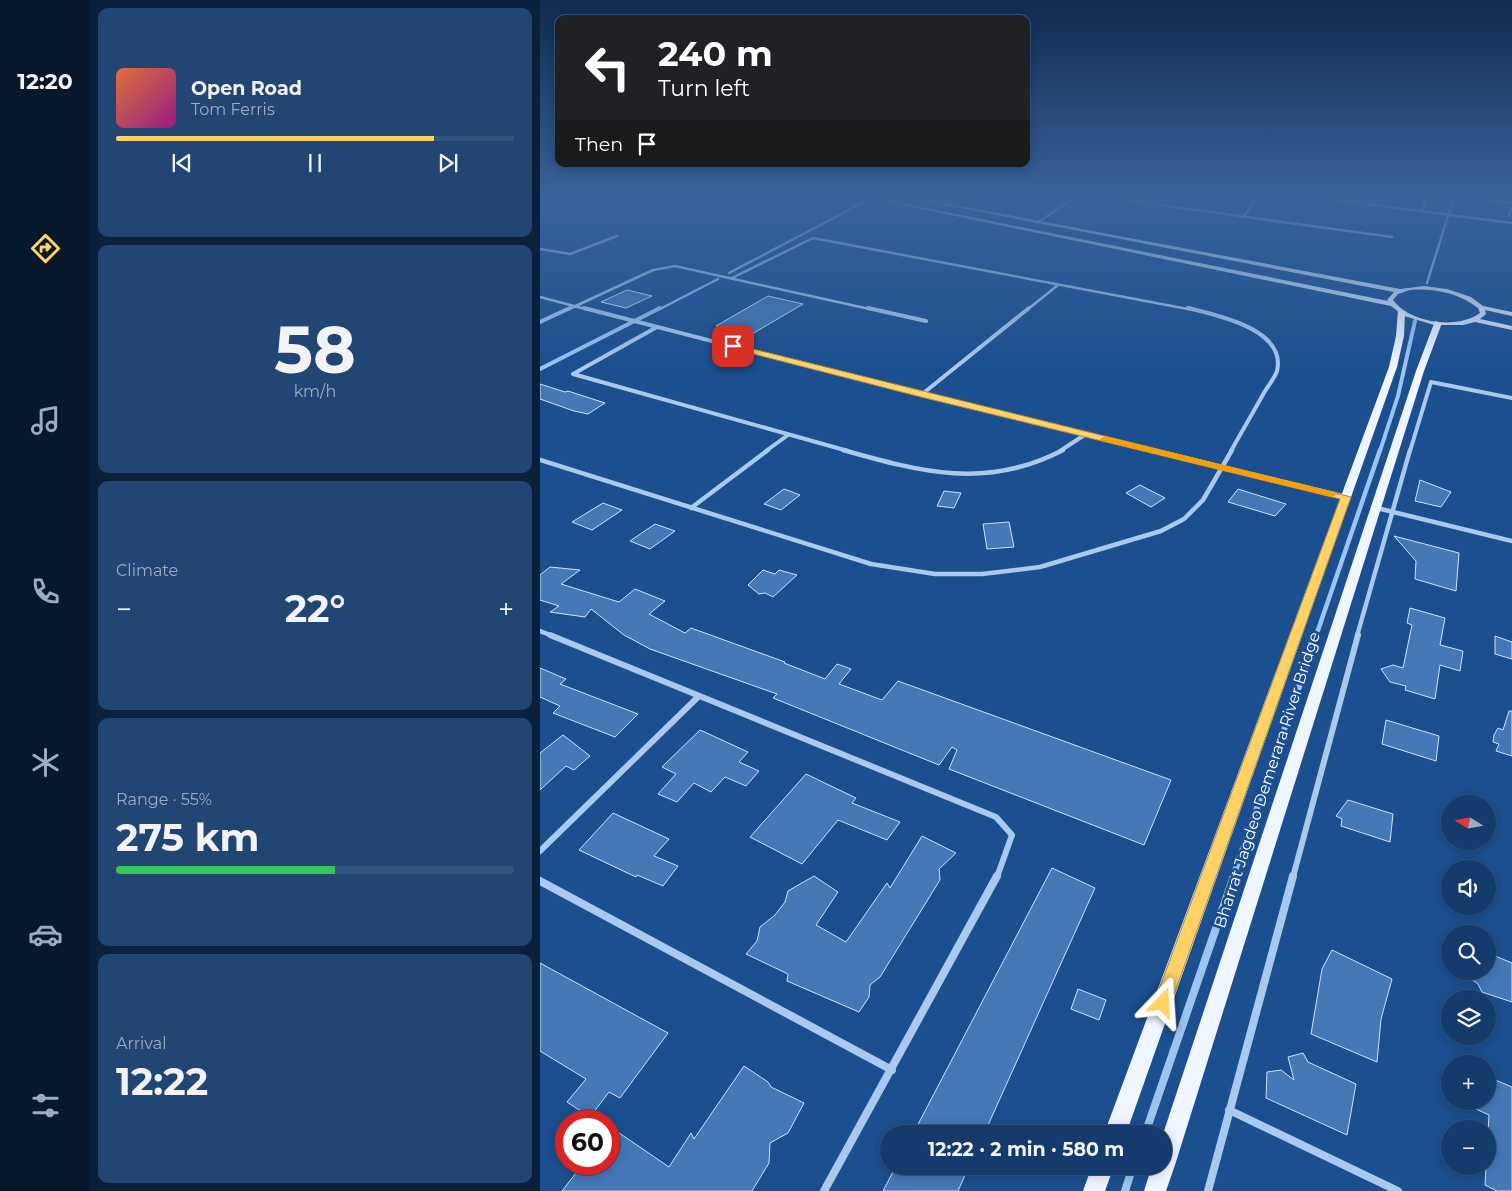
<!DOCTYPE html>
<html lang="en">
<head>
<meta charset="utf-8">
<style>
	:root { --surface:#143b6b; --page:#214673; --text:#f1f3f6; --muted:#9dadc1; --line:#33557e; --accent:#ffd166 }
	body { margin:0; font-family:Montserrat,sans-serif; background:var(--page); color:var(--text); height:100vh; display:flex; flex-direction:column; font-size:19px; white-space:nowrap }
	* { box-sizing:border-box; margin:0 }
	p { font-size:16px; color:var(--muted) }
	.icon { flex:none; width:28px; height:28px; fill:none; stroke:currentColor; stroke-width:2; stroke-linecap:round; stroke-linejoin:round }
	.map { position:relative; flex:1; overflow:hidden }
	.sheet { display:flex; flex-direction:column; gap:8px; padding:8px; background:#0b203b; width:450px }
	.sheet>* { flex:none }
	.hud { position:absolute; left:15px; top:15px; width:475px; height:152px; border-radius:10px; box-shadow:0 2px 12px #0003,0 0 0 1px var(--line); background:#202124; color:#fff; overflow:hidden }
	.needle { width:32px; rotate:281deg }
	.controls { position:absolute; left:901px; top:795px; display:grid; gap:10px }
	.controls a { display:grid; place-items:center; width:55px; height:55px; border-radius:50%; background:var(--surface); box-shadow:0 2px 12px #0003,0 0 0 1px var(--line); font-size:25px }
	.speed { position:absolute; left:15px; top:1110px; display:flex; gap:10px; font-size:25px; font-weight:700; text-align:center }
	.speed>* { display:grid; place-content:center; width:65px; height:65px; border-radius:50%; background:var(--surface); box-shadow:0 2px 12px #0003,0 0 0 1px var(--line); line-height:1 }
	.speed .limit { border:8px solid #d22; background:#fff; color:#111 }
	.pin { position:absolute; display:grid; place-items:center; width:42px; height:42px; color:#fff; margin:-21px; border-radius:10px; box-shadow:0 2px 8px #0006 }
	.me { position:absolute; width:55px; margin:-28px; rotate:20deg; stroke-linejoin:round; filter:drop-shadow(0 0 4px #0008) }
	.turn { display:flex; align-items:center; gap:18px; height:105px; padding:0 20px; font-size:22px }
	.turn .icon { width:65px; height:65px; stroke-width:2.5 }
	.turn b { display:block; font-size:35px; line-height:42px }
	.then { display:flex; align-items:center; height:48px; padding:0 20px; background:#0003; gap:10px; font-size:19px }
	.big { font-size:38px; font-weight:700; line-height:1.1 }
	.sheet .card { flex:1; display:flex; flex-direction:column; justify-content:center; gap:8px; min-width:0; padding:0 18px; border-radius:10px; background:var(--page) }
	.sheet .dial { align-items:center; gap:0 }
	.dial b { font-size:65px; line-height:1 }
	.song { display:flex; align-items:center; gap:15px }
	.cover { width:60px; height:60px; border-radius:8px; background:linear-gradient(135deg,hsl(20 70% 55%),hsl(310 70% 35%)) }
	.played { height:5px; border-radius:2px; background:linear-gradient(90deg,var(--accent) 80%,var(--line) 80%) }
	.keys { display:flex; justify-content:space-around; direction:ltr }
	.heat { display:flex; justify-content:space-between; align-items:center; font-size:28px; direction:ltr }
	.charge { height:8px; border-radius:4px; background:linear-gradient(90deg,#34c759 55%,var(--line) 0) }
	.trip { position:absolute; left:340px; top:1125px; width:292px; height:50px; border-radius:25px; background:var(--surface); box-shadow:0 2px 12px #0003,0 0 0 1px var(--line); font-weight:700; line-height:50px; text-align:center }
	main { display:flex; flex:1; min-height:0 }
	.dock { display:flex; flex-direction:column; width:90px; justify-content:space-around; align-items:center; background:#08182b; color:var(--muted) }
	.dock .icon { width:35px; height:35px }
	.dock .selected { color:var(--accent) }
	.dock b { font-size:22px; color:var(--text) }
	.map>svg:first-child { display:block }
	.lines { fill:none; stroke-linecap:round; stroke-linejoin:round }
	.stream-far4 { stroke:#9cc4f0; stroke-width:2.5 }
	.stream-far3 { stroke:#9cc4f0; stroke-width:4 }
	.stream-far2 { stroke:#9cc4f0; stroke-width:4.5 }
	.stream-far1 { stroke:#9cc4f0; stroke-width:6 }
	.stream { stroke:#9cc4f0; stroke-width:8 }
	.building { fill:#4478b7; stroke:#cfe3fa }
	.minor-far4 { stroke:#a9c9ee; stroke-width:2.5 }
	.minor-far3 { stroke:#a9c9ee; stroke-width:4 }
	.minor-far2 { stroke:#a9c9ee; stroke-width:4.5 }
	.minor-far1 { stroke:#a9c9ee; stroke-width:6 }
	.minor { stroke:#a9c9ee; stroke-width:8 }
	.secondary { fill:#d6e6fa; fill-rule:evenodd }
	.primary { fill:#f0f6ff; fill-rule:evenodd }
	.route { fill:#ffd166; stroke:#a68842 }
	.slow { fill:#f59e0b }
	.labels { text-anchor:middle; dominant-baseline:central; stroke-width:5; stroke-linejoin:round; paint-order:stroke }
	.street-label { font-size:16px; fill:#fff; stroke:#1b4f8f }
</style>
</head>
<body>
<main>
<nav class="dock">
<b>12:20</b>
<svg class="icon selected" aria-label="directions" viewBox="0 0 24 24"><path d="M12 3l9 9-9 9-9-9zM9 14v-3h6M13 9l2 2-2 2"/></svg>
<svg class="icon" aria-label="music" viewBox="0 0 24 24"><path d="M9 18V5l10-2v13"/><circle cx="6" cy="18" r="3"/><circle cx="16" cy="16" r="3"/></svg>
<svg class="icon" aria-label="phone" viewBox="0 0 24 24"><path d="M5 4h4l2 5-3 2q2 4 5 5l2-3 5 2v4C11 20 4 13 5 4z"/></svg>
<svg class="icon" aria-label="climate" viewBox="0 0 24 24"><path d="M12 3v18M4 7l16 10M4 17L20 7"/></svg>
<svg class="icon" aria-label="car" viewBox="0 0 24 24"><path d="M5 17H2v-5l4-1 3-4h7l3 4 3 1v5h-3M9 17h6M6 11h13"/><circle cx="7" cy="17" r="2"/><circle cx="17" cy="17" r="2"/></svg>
<svg class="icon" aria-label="filters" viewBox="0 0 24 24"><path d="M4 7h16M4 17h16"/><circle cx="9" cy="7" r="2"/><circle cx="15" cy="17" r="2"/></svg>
</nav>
<section class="sheet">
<div class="card">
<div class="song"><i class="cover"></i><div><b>Open Road</b><p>Tom Ferris</p></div></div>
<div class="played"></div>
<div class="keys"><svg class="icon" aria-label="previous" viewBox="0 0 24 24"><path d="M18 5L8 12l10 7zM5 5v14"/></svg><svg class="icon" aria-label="pause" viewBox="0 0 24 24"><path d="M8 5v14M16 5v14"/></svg><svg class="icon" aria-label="next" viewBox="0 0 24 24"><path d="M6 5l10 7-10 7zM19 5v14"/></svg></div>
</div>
<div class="card dial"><b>58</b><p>km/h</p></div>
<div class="card"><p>Climate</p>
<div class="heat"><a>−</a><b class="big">22°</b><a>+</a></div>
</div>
<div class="card"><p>Range · 55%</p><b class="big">275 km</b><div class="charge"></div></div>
<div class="card"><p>Arrival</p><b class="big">12:22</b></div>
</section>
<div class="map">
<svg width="972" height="1191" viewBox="0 0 972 1191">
	<rect width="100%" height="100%" fill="#1b4f8f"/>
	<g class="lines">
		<path class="stream-far4" d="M189,273L324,202
			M887,283L913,200
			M118,310L178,279"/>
		<path class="stream-far3" d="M0,369L120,308
			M840,451L858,396L875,321"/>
		<path class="stream-far2" d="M776,636L840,450"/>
		<path class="stream-far1" d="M693,877L777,635"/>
		<path class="stream" d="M605,1134L694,876
			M585,1191L593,1166"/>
	</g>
	<path class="building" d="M87,290L112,296L86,308L61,302Z
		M228,296L263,304L212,334L176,326Z
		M0,384L25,392L28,391L65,403L48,414L34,411L0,399Z
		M880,480L911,492L901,507L875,501Z
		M600,485L625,498L611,507L586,493Z
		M244,489L260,495L241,510L224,504Z
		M698,489L746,504L735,516L688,502Z
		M404,491L421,493L414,508L397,506Z
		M63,503L82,510L52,530L32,522Z
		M469,522L474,547L447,549L443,524Z
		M115,524L135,531L110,549L90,541Z
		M854,536L919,553L916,591L875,579L876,561Z
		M10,567L40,570L21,584L79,602L95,589L125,601L109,614L145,633L151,628L245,662L244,663L285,679L297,664L311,669L299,684L342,700L358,681L631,780L604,845L409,769L417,750L412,747L399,765L233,698L237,694L110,649L84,635L51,609L45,617L10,612L19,606L0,600V575Z
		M223,570L235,574L239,570L257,575L233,597L225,593L219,594L208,585Z
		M870,608L905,618L900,645L923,651L920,671L900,665L895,699L865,690L866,686L850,682L841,669L853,665L863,668L872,625L867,623Z
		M955,636L972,642V659L955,654Z
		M0,668L26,679L20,684L98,714L75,737L13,713L20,706L0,697Z
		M969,711H972V756L956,751L959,744L953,742L954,735L958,728L963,730Z
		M846,720L899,736L896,761L842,744Z
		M160,730L208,752L199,762L219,771L206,786L185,777L171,792L154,783L137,802L118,794L136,774L122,767Z
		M23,735L50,756L34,770L26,766L0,790V753Z
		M266,774L316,798L312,803L360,822L347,840L298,820L262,864L210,837Z
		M808,800L853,814L850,842L801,826L802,819L796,816Z
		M73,813L129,839L114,856L138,866L123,886L97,875L96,877L39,850Z
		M382,836L416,853L399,869L400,880L340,977L330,985L329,997L319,1012L247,981L248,974L206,954L217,941L220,927L235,915L245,902L248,891L274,876L298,892L276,925L306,942L347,883L350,888Z
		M512,868L555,888L444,1134H373Z
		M792,950L852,979L841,1019L837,1062L771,1034L782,969Z
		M948,953L972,963V1002L942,992L938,984L920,971H948Z
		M0,963L128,1033L80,1098L69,1092L50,1117L27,1102L46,1079L0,1051Z
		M538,989L566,1000L559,1020L531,1009Z
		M763,1053L768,1062L816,1084L807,1135L726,1098L727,1072L741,1070L754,1080L748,1057Z
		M204,1066L228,1082L231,1087L264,1103L248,1133L230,1143L229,1163L212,1191H22L43,1164H69V1126L129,1167L151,1133L154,1139Z
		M948,1077L972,1087V1191H957L945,1185L949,1115L919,1101H948Z
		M356,1166H429L418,1191H343Z"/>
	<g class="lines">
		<path class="minor-far4" d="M584,200L852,237
			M796,200L972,223
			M948,200L972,203
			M882,211L886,200
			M969,216L972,206
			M703,217L716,200
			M497,223L531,200
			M0,249L30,254L77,236
			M192,278L273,238L653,310
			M0,297L49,310
			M27,310L113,270L135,266L334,310
			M487,310L518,285"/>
		<path class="minor-far3" d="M44,308L381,395L616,451
			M328,308L386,321
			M648,308C676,315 747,329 737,371C735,377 729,385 725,391C714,411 702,431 691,451
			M0,322L30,308
			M33,374L308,451
			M33,374L117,327
			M381,395L489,308
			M226,451L248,435
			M520,451L546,434
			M870,451L891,382L972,398"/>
		<path class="minor-far2" d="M303,450C381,472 447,490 523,450
			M611,450L806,497
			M0,460L331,564L395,574H442L500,567L621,531L644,519L663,500L692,450
			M151,508L228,450
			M837,508L972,541
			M0,631L13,636
			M817,636L870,450"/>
		<path class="minor-far1" d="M10,635L456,817L472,835L457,877
			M0,851L159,696
			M753,877L818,635"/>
		<path class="minor" d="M0,881L352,1070
			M689,1110L858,1191
			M284,1191L457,876
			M668,1191L753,876"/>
		<path class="secondary" d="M338,200H347L848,301L847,300L854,292L379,200H389L860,289L884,286L907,289L931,297L943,306L972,312V316L945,310L946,314L940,319L972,326V330L935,322L923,325H894L864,316L851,306ZM870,290C893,288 919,293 938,308L940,313C917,330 870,323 853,300L858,294Z"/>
		<path class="primary" d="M858,310L865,312L864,336L857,367L586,1134H564L849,367L856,336Z
			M895,321L902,323L884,371L635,1165L626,1191H604L612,1166H624L623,1134L876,371Z
			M552,1166H574L565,1191H543Z"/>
	</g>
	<linearGradient id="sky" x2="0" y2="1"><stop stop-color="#0f2b4f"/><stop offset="0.54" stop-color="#39639b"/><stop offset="1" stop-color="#39639b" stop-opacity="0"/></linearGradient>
	<rect width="972" height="367" fill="url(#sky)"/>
	<path class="route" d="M193,344L811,497L629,1009L623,1012L616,1009L614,1003L800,499L381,397L190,348V345Z"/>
	<path class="slow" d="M565,436L795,492L797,494L792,497L562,441L560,439Z"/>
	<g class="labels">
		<g class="street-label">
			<text transform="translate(727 780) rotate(-72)">Bharrat Jagdeo Demerara River Bridge</text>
		</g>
	</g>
</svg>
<div class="controls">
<a><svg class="needle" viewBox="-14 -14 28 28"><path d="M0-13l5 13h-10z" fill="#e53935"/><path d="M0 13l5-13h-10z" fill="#9dadc1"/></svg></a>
<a><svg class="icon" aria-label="sound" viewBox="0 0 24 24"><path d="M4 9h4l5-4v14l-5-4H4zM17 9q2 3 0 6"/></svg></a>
<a><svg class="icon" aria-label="search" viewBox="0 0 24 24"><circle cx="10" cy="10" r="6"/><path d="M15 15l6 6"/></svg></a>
<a><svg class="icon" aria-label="layers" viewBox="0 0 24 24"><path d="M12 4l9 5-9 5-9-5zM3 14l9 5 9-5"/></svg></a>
<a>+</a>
<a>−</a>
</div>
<div class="speed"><div class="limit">60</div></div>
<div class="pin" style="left:193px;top:346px;background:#d93025"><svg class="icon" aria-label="arrive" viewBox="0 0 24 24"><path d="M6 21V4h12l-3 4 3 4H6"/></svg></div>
<svg class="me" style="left:623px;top:1003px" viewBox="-20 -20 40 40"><path d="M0-17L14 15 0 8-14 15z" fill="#ffd166" stroke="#fff" stroke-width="4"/></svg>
<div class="trip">12:22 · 2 min · 580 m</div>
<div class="hud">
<div class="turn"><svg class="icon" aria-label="left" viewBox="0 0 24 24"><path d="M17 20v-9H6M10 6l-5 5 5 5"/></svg><div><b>240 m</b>Turn left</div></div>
<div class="then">Then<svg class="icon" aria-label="arrive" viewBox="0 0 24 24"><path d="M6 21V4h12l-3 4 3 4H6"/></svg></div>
</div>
</div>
</main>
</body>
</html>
